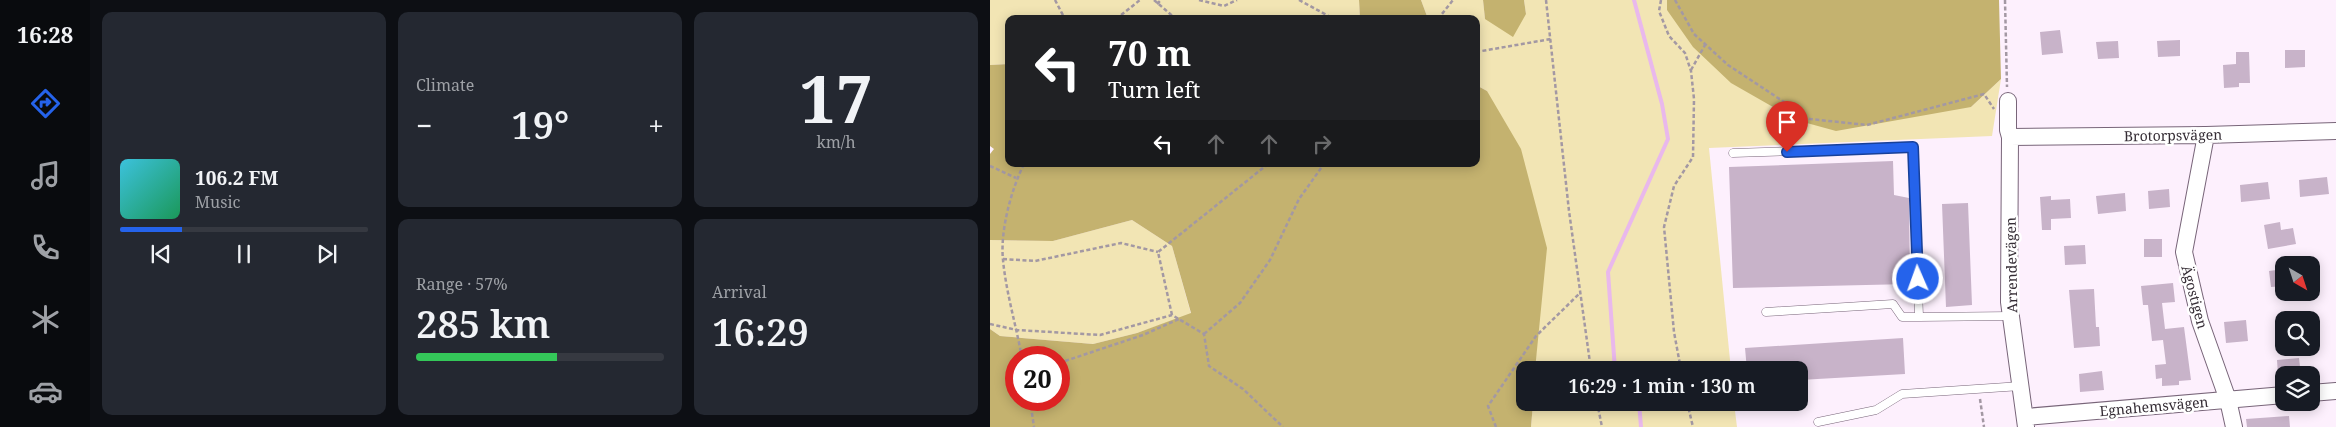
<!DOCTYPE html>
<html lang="en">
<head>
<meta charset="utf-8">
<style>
	:root { --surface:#171b24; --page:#242831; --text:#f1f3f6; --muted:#9ea1a6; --line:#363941; --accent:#2563eb }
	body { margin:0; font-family:"Noto Serif",serif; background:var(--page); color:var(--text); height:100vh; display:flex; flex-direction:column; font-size:19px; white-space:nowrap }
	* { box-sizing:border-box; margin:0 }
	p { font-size:16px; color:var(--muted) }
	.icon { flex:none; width:28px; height:28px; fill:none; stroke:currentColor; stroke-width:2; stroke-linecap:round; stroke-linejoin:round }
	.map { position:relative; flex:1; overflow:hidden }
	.panel { display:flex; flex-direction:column; gap:12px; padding:12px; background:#0d0f14; width:900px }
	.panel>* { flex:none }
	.banner { position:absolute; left:15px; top:15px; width:475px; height:152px; border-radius:10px; box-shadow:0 2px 12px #0003; background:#202124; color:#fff; overflow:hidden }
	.needle { width:32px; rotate:141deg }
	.tools { position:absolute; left:1285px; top:256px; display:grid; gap:10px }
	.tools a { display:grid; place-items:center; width:45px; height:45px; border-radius:10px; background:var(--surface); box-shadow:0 2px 12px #0003; font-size:25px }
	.speed { position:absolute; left:15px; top:346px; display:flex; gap:10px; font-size:25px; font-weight:700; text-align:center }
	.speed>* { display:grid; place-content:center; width:65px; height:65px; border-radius:50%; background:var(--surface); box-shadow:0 2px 12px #0003; line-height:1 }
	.speed .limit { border:8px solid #d22; background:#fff; color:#111 }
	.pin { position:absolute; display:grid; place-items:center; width:42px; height:42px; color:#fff; margin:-51px -21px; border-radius:50% 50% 50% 0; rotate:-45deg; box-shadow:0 0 5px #0007 }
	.pin .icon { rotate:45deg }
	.me { position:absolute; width:55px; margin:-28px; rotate:358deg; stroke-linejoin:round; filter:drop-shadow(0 0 4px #0008) }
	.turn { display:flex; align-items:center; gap:18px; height:105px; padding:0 20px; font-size:22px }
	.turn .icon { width:65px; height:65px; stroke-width:2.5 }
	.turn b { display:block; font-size:35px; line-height:42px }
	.lanes { display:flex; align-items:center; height:48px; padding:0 20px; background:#0003; justify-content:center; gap:25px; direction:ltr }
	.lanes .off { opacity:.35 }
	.big { font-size:38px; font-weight:600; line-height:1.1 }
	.panel .card { flex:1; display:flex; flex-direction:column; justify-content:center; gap:8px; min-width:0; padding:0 18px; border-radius:10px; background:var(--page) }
	.panel .dial { align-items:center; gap:0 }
	.dial b { font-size:65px; line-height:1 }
	.song { display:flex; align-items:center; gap:15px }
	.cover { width:60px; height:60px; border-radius:8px; background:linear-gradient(135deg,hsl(190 70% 55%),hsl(150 70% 35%)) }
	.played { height:5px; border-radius:2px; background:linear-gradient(90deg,var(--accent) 25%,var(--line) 25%) }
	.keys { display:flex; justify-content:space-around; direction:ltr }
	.heat { display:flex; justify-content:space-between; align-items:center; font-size:28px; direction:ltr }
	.charge { height:8px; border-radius:4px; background:linear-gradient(90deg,#34c759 57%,var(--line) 0) }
	.panel .tiles { flex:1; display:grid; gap:12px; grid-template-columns:repeat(3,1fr) }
	.card:first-child { grid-row:span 2 }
	.trip { position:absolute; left:526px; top:361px; width:292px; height:50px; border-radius:10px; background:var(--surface); box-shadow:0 2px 12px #0003; font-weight:600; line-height:50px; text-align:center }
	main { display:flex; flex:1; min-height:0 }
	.tabs { display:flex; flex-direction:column; width:90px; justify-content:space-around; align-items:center; background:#090b0e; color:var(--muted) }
	.tabs .icon { width:35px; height:35px }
	.tabs .current { color:var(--accent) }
	.tabs b { font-size:22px; color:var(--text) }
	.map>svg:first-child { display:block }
	.green { fill:#f2e5b4 }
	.forest { fill:#c4b26f; fill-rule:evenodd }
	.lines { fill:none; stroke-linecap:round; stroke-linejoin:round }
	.stream { stroke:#e9b8ec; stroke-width:4 }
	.building { fill:#c8b3c9 }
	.lane-casing { stroke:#786579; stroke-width:9 }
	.street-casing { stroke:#786579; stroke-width:18 }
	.path { stroke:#a398a3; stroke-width:2.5; stroke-dasharray:4 2.5; stroke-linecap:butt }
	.lane { stroke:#fff; stroke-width:8 }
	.street { stroke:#fff; stroke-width:16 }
	.route-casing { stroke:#184099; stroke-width:12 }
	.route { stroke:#2563eb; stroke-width:9 }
	.labels { text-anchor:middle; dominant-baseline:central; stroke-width:5; stroke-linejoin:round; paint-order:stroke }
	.street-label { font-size:14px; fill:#352d35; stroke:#fff }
</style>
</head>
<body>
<main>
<nav class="tabs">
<b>16:28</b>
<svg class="icon current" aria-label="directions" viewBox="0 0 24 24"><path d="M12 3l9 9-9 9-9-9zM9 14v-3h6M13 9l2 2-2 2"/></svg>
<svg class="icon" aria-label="music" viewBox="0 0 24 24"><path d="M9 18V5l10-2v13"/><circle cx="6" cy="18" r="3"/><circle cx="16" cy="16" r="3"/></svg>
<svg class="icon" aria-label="phone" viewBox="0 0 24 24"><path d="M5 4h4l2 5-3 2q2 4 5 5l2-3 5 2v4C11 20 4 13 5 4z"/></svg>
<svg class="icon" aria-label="climate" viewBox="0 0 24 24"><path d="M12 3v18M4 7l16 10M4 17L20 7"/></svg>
<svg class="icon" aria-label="car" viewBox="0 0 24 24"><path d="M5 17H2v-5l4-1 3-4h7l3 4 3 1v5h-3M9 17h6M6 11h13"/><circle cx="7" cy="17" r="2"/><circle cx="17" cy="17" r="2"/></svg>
</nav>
<section class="panel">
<div class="tiles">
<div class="card">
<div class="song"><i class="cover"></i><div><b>106.2 FM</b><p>Music</p></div></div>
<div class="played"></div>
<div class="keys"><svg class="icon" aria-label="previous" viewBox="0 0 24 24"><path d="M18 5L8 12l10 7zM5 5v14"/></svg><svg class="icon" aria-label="pause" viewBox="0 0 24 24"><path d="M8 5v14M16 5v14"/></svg><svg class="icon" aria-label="next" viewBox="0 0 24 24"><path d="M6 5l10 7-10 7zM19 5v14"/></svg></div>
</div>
<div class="card"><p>Climate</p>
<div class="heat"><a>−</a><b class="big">19°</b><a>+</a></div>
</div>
<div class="card dial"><b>17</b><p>km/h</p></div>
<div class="card"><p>Range · 57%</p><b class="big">285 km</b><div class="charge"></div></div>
<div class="card"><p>Arrival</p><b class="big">16:29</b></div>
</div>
</section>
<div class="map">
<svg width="1346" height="427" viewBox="0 0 1346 427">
	<rect width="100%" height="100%" fill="#fdf0fd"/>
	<path class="green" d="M0,0H369L370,19H142L141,17L137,19H19V64L0,65Z
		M431,0H493L495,19L536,14L534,0H677V10L981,107L1011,79L1002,136L719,148L741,370H545L548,326L497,91L486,85V19H438Z
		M142,220L182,246L201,314L147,333L103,344L10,336L0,329V240L63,241Z
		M543,402L744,403L747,427H541Z"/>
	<path class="forest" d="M369,0H431L438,19H370Z
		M493,0H534L536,14L523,37L495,19Z
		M677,0H1009L1011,79L981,107L846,131L806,120L741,83L703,47L677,10Z
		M19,64V164H486V85L497,91L531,149L557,248L545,370H535V402L543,403L541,427H0V329L10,336L103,344L147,333L201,313L182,246L142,220L63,241L0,240V154L4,149L0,146V65ZM26,358H69V400H26Z"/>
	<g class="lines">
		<path class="stream" d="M625,370L618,272L678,139L672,104L644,0
			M649,402L651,427"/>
	</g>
	<path class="building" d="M1070,30L1073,53L1052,55L1050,32Z
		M1190,40V56L1168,57L1167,41Z
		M1128,41L1129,58L1108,59L1106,42Z
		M1295,50H1315V67L1295,68Z
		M1246,52H1259L1260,83H1249V87L1234,88L1233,65L1246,64Z
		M903,161L904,195L919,198L920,284L743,288L739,167Z
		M1337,177L1339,194L1310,197L1309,180Z
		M1278,182L1280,199L1251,202L1250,185Z
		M1179,189L1180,207L1159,209L1158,191Z
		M1135,193L1136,211L1108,214L1106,196Z
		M1061,196V200L1080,199L1081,218L1061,219V230H1052L1050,197Z
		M978,203L982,305L956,307L952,204Z
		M1290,222L1291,230L1303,228L1306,244L1278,249L1274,225Z
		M1154,239H1172V257H1154Z
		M1095,245L1096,264L1075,265L1074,246Z
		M1294,269V286L1281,287L1279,271Z
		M1183,283L1185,302L1172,303L1175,329L1194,327L1201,380L1189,381V385L1172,386V378L1166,379L1165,365L1176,364L1173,340L1162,341L1158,305H1153L1151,286Z
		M1104,289L1106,327H1109L1110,346L1084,348L1079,290Z
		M1256,320L1258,341L1236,343L1234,322Z
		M913,338L915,374L810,380V370H757L755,348Z
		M1309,358L1311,375H1288L1287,360Z
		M1112,371L1114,390L1090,392L1089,374Z
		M1299,416L1300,427H1257L1256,419Z"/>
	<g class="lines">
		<g class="lane-casing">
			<path id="lane" d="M743,153L923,147L929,317L1021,316
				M776,312L903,304L912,317H929
				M828,422L886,410L912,394L1031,386"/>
		</g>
		<g class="street-casing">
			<path id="street" d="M1018,101V130L1020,137L1019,302L1036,427
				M1216,135L1194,252L1210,321L1238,400L1244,427
				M1020,137L1216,135L1346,131
				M1321,393L1346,391
				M1035,417L1294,395"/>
		</g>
		<path class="path" d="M65,0L75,19
			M164,0L186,19
			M209,0L234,6L247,0
			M309,0L344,19
			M556,0L579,211L601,370
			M671,0L669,11L679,36L695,53L701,71L704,99L703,157L684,186L674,227L684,332L691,370
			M685,0L704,34L738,65L820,119L877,125L994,94L1004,109
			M1015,0L1017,87
			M167,4L171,0
			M126,19L150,0
			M448,19L463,0
			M486,52L561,39
			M701,70L715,45
			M0,166L26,178
			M13,259L45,261L131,243L168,252
			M182,315L168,252L278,164
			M0,324L27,330L110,335L182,315L214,334L219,366L253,389L293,427
			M214,334L250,303L280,260L309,199L334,164
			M32,358C26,325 16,292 13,260C10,231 21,190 34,164
			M69,363L153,335L189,319
			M990,399L994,427
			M40,400L44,427
			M607,402L612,427
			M697,402L703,427
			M506,427L498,406L546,336L590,293"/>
		<use href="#lane" class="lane"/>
		<use href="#street" class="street"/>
	</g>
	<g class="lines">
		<g class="route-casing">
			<path id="route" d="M797,152L923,147L928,279"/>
		</g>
		<use href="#route" class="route"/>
	</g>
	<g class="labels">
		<g class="street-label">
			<text transform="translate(1183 135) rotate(-1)">Brotorpsvägen</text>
			<text transform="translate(1021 265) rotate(-91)">Arrendevägen</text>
			<text transform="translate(1205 297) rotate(75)">Ägostigen</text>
			<text transform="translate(1164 406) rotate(-5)">Egnahemsvägen</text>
		</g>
	</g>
</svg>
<div class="tools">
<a><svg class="needle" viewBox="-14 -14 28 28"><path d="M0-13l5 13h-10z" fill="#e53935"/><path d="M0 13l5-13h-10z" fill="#9ea1a6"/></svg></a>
<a><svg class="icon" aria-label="search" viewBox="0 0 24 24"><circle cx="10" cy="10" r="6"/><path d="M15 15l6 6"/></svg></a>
<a><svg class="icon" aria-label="layers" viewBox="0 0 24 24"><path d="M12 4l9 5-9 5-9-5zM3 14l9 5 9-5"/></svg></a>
</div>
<div class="speed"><div class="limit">20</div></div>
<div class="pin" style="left:797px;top:152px;background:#d93025"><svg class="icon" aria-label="arrive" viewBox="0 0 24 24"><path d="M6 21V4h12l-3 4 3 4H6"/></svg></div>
<svg class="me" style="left:928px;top:279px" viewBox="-20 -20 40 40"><circle r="17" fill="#2563eb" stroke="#fff" stroke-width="3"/><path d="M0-11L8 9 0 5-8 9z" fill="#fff"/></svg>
<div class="trip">16:29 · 1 min · 130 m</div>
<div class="banner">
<div class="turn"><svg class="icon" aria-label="left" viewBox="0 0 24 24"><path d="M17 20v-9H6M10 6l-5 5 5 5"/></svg><div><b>70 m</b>Turn left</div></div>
<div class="lanes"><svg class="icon" aria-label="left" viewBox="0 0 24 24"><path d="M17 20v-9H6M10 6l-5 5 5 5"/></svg><svg class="icon off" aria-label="ahead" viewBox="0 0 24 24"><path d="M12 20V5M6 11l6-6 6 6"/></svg><svg class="icon off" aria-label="ahead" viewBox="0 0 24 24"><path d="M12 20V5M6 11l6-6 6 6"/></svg><svg class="icon off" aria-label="right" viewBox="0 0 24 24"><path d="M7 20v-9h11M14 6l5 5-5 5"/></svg></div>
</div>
</div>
</main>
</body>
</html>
